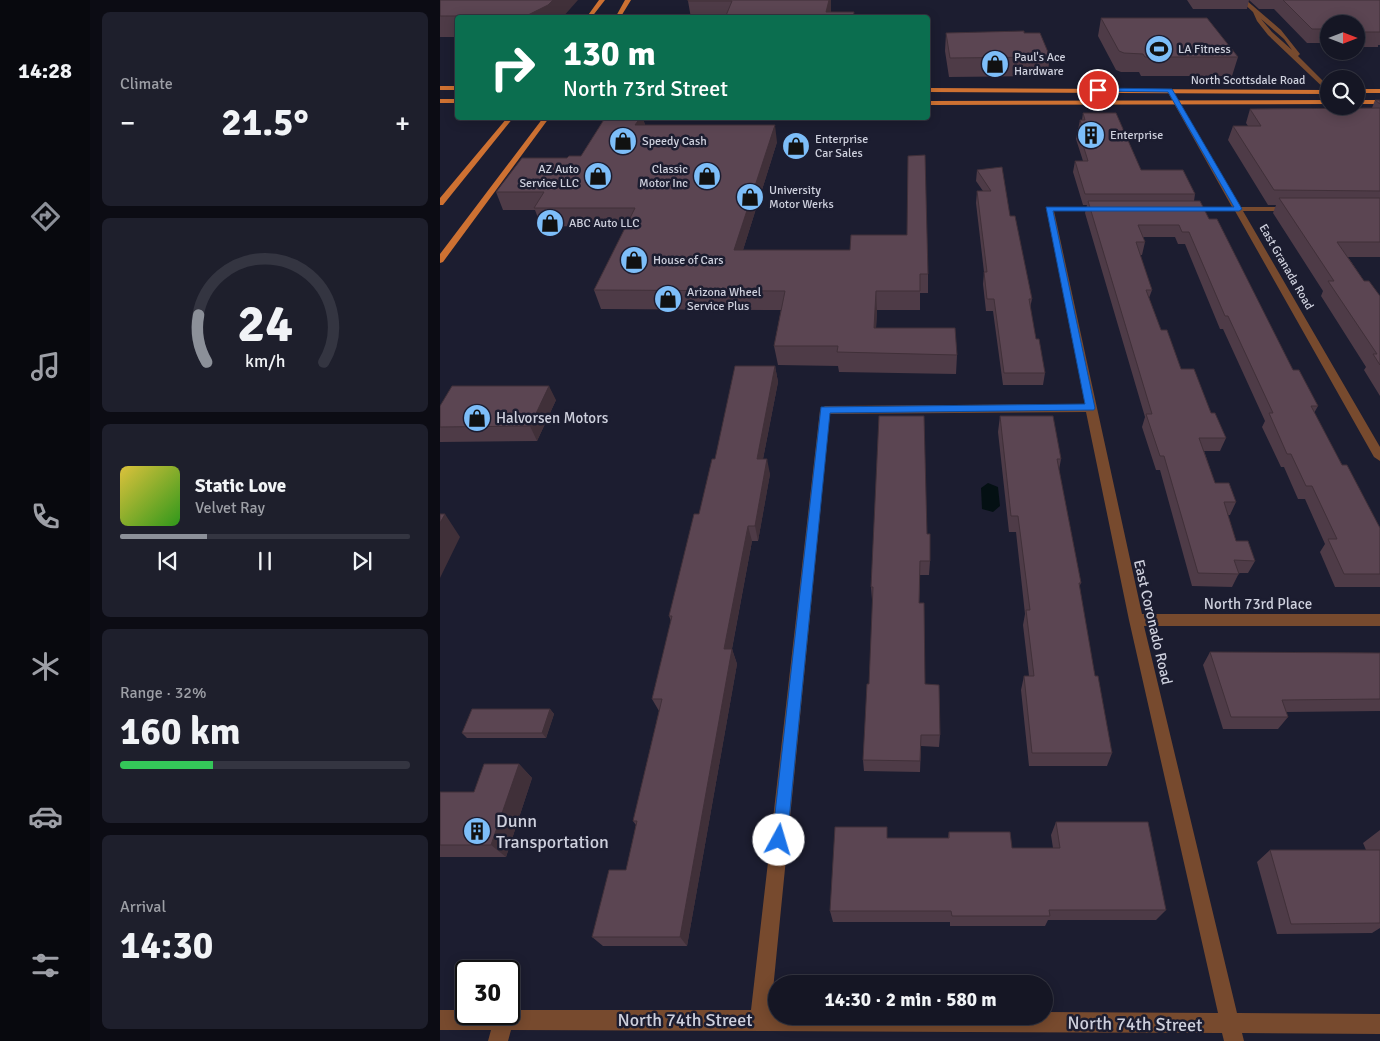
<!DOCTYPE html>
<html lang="en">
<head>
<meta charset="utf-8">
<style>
	:root { --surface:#151624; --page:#1e1f2c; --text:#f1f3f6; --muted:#9d9fa6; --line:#343541; --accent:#8c9099 }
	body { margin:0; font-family:Signika,sans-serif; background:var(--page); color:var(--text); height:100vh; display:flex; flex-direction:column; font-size:19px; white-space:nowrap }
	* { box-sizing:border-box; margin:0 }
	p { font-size:16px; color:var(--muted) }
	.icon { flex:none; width:28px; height:28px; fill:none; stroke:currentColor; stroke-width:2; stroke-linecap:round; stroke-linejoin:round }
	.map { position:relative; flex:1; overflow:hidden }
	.sheet { display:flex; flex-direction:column; gap:12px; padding:12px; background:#0c0c14; width:350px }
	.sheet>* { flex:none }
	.top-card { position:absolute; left:15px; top:15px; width:475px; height:105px; border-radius:5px; box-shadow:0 2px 12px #0003,0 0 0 1px var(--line); background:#0b6e4f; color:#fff; overflow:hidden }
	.needle { width:32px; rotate:90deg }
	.fabs { position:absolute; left:880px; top:15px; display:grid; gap:10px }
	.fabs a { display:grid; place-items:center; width:45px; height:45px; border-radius:50%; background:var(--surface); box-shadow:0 2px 12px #0003,0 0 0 1px var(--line); font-size:25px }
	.speed { position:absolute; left:15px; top:960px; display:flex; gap:10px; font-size:25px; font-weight:700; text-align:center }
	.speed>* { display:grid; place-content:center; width:65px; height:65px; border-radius:50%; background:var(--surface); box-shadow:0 2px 12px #0003,0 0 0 1px var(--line); line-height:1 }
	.speed .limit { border:2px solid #111; border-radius:8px; background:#fff; color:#111 }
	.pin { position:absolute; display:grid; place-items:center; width:42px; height:42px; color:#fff; margin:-21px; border:2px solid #fff; border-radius:50%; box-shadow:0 1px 5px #0007 }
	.me { position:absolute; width:55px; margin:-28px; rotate:6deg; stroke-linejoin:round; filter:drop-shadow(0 0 4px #0008) }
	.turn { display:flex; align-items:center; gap:18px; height:105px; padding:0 25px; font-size:22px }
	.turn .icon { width:65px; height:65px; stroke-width:2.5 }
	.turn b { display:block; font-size:35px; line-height:42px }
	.big { font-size:38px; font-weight:800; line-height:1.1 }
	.sheet .widget { flex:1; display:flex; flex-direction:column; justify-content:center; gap:8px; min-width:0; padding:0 18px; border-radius:8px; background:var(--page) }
	.sheet .dial { align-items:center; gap:0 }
	.dial svg { height:130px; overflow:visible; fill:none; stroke:var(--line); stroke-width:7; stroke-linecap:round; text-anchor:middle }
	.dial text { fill:var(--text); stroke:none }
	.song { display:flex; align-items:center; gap:15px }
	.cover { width:60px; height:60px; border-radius:8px; background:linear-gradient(135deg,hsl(50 70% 55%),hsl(110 70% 35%)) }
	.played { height:5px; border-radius:2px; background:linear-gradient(90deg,var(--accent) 30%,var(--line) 30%) }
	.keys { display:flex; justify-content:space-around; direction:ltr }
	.heat { display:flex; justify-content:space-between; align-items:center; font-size:28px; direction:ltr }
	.charge { height:8px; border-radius:4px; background:linear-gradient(90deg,#34c759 32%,var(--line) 0) }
	.trip { position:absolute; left:328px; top:975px; width:285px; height:50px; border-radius:25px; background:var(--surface); box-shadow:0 2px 12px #0003,0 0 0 1px var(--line); font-weight:800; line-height:50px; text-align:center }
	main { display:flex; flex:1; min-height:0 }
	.menu { display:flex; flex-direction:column; width:90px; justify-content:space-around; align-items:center; background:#08090e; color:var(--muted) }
	.menu .icon { width:35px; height:35px }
	.menu .selected { color:var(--accent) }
	.menu b { font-size:22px; color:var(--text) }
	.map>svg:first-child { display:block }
	.water { fill:#041013 }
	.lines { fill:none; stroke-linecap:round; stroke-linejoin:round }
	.minor { fill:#774a2e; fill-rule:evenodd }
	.primary { fill:#ce7132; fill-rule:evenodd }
	.wall { fill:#4e3b47 }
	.shaded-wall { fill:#403039 }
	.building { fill:#5b4552; stroke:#403039 }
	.route { fill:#1a73e8; stroke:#114b97 }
	.labels { text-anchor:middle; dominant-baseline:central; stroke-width:5; stroke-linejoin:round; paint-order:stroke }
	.far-poi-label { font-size:12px; fill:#ced0dd; stroke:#1c1d30; text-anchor:start }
	.far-street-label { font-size:12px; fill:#ced0dd; stroke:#1c1d30 }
	.poi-label { font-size:15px; fill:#ced0dd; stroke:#1c1d30; text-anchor:start }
	.street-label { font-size:15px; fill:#ced0dd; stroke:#1c1d30 }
	.near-poi-label { font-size:18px; fill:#ced0dd; stroke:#1c1d30; text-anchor:start }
	.near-street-label { font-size:18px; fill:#ced0dd; stroke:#1c1d30 }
</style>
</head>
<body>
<main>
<nav class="menu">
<b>14:28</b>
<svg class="icon selected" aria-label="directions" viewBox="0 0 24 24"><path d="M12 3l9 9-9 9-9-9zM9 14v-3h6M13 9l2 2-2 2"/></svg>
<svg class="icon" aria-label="music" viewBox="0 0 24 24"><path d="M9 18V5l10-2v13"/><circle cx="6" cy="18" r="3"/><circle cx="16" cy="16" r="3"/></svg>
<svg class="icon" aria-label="phone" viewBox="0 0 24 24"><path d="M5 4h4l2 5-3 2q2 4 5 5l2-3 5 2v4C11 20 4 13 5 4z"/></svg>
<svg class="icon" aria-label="climate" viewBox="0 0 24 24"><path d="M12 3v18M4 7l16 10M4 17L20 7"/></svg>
<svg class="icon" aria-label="car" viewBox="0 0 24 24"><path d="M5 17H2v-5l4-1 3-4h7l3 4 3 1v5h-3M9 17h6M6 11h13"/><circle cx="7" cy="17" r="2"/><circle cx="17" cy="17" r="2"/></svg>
<svg class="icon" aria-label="filters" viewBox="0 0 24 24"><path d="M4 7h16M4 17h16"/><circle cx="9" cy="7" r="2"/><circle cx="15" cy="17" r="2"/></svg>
</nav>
<section class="sheet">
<div class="widget"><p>Climate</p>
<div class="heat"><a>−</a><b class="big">21.5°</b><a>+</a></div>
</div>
<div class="widget dial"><svg viewBox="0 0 100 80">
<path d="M14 69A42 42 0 1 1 86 69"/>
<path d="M14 69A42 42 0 0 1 9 40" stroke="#8c9099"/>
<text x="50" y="56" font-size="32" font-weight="700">24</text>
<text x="50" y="72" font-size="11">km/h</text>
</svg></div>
<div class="widget">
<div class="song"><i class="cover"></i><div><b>Static Love</b><p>Velvet Ray</p></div></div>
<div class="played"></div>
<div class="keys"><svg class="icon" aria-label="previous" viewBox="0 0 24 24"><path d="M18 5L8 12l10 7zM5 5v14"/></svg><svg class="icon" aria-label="pause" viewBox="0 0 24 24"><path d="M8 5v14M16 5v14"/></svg><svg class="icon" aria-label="next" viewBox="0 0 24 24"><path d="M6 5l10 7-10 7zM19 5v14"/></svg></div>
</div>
<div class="widget"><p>Range · 32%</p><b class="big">160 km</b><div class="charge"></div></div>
<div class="widget"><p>Arrival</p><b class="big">14:30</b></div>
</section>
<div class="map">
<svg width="940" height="1041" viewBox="0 0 940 1041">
	<rect width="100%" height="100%" fill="#1c1d30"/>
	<path class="water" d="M548,483L558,487L560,506L553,512L542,509L541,488Z"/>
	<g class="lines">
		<path class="minor" d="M800,0H806L841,30L860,54L858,56L889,87V93L828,35L817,21L813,12ZM821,19L844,39L852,50L832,32Z
			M730,89L733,91L800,207H851L855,209L851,211H803L940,447V461L934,457L795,211H748L744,209L748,207H792L727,91Z
			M606,207H663L667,209L663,211H614L702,614H940V626H704L797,1013L940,1014V1034L802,1033L804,1041H784L782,1033L71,1030L68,1041H48L51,1030H0V1010H26V1014H69V1010H311L380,410L385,406L645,404ZM646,412L689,620L778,1013L604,1012V1016H336V1010H331L390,414Z"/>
		<path class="primary" d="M159,0H165L151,18H146Z
			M185,0H191L180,18H175Z
			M0,86H18V90H0Z
			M488,88L889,90V94L488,92Z
			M916,89H940V93H916Z
			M0,99H18V103H0Z
			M889,100V104L488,105V101Z
			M916,100H940V104H916Z
			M67,118H73L3,205H0V198Z
			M103,118H109L3,262L0,263V254Z"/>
	</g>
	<path class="wall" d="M0,0L122,18H18V37H0Z
		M391,0V12H414V18H251L248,1Z
		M747,0H940V45H938V47H916V24H889V47H884L881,43H867L834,9H819L809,0L807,9H753Z
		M661,18L798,57L792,76H701L699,72H681L676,70L658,36Z
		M506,33H584L610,57L607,76L509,77L505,51Z
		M935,100H940V257H908L924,281L940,296V396L924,370L926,367L881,296L883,291L833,213L836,205H828L788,140L793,126H808L806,123L810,109L932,108Z
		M643,113L701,170L755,194L754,201L769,219L853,370L878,406L874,413L902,465L940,528V587H895L880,552L885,544L865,499H858L844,467H841L822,427L825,421L783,329H780L745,244H738L735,237H703L705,242L702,255H700L712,290L709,298L721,330L741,369L771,413L786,438L780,451H764L775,483L796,502L790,515H788L796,541L815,561L808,573H799L792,587L752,586L720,470H716L702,427L705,417L645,213L647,205H643L633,172L635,161H643L636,139L640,120H642Z
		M165,118H203L205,125L337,142L303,250L488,274V293H480V310H437L436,328L517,355L516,374L399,372L398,366L338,365L334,346L341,310L161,309L154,290L186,227L101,226L95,210H63L56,192L141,156Z
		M537,170L570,216L592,299L590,308L596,339L605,373L603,385H563L553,311H546L543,284L544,272L536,203L537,191H543L536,181Z
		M335,366L338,382L323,459L330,474L318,541H312L292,649L297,664L247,946H163L152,937L186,870L196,825L193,821L219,711L212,699L231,621L229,616L275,459Z
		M116,400L97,441L0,442V427Z
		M560,416L621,459L619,470L641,583L639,587L655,676L672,753L667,766H589L581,690L584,676H589L583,625L585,614L576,532H569L558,432Z
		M487,534L490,561L489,575H480L479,603L485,684L500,735L499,747L481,746L480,772L424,771L423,760L429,684L433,600H432L431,587Z
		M770,652L940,653V711L846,712L848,717L838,729H783L763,665Z
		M110,709L114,714L106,738H27L22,733Z
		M79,764L92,778L66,857H0V792H34Z
		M616,822L726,910L716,920H608L605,926H510V922H393L390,911L448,838H508L509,832L572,848H613L611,835Z
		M940,830V928L932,933L837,934L817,862L830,850H926L923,843Z"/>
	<path class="shaded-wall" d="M113,0H138L122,18H87L86,16Z
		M389,0H391V10L390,18L386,12Z
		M200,118H203L206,130L195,125Z
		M335,125L337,142L297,269L294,250Z
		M436,291L437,310L435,348L434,328Z
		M335,366L338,382L320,474L317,459Z
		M109,386L116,400L97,441L90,426Z
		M327,459L330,474L318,541L315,526Z
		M5,514L20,537L0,578V523Z
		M308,526L312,541L289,664L284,649Z
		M292,649L297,664L247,946L240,937Z
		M110,709L114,714L106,738L102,733Z
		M79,764L92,778L66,857L51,845Z"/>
	<path class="building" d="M0,0H113L108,5L86,16H0Z
		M248,0H389L386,12H414L413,18H285L292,1H248Z
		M843,0H940V32H916V24H889V32L886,29H872Z
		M661,18H767L798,57H705L703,54L684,53L679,51Z
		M584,31V33H600L610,57L510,58L506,33Z
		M935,100H940V104Z
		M940,108V191L834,190L793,126H821L810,109Z
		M643,113H676L701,170H743L755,194H645L635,161H648L638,129H643L640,120H645Z
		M165,118H200L195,125H335L294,250H410L411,235H467L468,156L485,155L488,274H480V291H436L434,328H515L517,355L397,352L398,346H334L345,291L154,290L195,208H94L104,192H56L82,158H127L129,156H141Z
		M562,167L570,216H575L592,299H589L596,339H599L605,373H564L554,299H547L544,272H547L537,191H551L537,170Z
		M839,198H940V242H897L924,281H929L940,296V365L933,354H937L888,281H894Z
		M648,201H760L769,219H777L853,370H859L878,406H871L902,465H907L940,528V574H904L888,539H897L872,486H866L851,454H847L829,413H833L788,316H785L749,232H742L739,225H698L705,242H696L712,290H706L721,330H727L741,369H754L771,413H775L786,438H759L775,483H789L796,502H784L796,541H808L815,561L794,560L799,574L758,573L724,456H720L706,414H712Z
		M295,366H335L317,459H327L315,526H308L284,649H292L240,937H152L169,870H186L197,821H193L222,699H212L232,616H229L254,514H259L272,459H275Z
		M12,386H109L90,426L0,427V406Z
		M439,416H484L487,534H490V561H480L479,603H484L485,684L499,685L500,735H481L480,761L423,760L427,684H429L433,587H431Z
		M560,416H613L621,459H617L641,583H639L655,676H658L672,753H592L584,676H594L586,610H590L578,516H571Z
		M0,514H5L0,523Z
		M770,652L940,653V699L842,700L848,717H791Z
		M32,709H110L102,733H22Z
		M44,764H79L51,845H0V792H34Z
		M616,822H708L726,910H609L610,916H512L511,911H390L395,827H447V838H509V832H570L572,848H620Z
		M830,850H940V923L851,924Z"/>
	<path class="route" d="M658,88L732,89L802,209L799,211H613L655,408L654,410L390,413L347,840L345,845L339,847L334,845L332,840L381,407L645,404L606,207H794L728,92L656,91Z"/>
	<defs>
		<g id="stadium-disc" transform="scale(1.4375)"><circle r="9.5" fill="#7dbef9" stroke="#1c1d30"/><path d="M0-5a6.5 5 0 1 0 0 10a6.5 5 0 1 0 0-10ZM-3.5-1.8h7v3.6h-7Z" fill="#111"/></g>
		<g id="shop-disc" transform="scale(1.4375)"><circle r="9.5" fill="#7dbef9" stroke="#1c1d30"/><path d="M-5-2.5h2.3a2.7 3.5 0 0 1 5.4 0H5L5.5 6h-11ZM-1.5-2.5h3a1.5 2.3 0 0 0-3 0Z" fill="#111"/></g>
		<g id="building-disc" transform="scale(1.4375)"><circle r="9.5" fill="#7dbef9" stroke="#1c1d30"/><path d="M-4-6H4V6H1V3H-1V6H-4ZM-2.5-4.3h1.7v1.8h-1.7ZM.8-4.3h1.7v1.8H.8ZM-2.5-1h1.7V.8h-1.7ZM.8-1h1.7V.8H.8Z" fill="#111"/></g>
	</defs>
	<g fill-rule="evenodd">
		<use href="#stadium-disc" x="719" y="49"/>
		<use href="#shop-disc" x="555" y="64"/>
		<use href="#building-disc" x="651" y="135"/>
		<use href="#shop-disc" x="183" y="141"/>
		<use href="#shop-disc" x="356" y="146"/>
		<use href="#shop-disc" x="158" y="176"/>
		<use href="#shop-disc" x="267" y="176"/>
		<use href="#shop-disc" x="310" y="197"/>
		<use href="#shop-disc" x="110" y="223"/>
		<use href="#shop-disc" x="194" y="260"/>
		<use href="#shop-disc" x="228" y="299"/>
		<use href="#shop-disc" x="37" y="418"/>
		<use href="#building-disc" x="37" y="831"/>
	</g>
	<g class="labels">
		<g class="far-poi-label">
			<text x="738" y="49">LA Fitness</text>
			<text x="574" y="57">Paul's Ace<tspan x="574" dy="14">Hardware</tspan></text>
			<text x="670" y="135">Enterprise</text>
			<text x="375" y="139">Enterprise<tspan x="375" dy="14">Car Sales</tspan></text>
			<text x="202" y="141">Speedy Cash</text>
			<text x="139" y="169" text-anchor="end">AZ Auto<tspan x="139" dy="14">Service LLC</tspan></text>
			<text x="248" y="169" text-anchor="end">Classic<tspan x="248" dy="14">Motor Inc</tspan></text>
			<text x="329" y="190">University<tspan x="329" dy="14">Motor Werks</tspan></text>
			<text x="129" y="223">ABC Auto LLC</text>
			<text x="213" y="260">House of Cars</text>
			<text x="247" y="292">Arizona Wheel<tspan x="247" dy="14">Service Plus</tspan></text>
		</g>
		<g class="far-street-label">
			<text x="808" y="80">North Scottsdale Road</text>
			<text transform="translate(846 267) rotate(60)">East Granada Road</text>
		</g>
		<g class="poi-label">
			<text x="56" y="418">Halvorsen Motors</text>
		</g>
		<g class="street-label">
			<text x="818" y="604">North 73rd Place</text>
			<text transform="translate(713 622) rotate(77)">East Coronado Road</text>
		</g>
		<g class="near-poi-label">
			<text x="56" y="821">Dunn<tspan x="56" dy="21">Transportation</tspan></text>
		</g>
		<g class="near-street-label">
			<text x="245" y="1020">North 74th Street</text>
			<text transform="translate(695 1024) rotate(1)">North 74th Street</text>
		</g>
	</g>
</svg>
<div class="fabs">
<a><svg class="needle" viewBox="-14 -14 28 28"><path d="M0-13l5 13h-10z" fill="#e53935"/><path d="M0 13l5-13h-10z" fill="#9d9fa6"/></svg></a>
<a><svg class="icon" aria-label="search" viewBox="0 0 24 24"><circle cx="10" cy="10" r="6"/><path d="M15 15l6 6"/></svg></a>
</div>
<div class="speed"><div class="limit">30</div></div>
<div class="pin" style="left:658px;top:90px;background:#d93025"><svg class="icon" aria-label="arrive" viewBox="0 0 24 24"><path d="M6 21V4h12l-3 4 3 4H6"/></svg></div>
<svg class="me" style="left:339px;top:840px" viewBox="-20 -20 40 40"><circle r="19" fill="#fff"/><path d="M0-13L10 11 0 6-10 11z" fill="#1a73e8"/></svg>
<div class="trip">14:30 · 2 min · 580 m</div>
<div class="top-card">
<div class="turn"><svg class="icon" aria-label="right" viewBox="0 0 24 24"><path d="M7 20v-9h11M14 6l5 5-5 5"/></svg><div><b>130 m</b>North 73rd Street</div></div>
</div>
</div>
</main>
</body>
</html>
